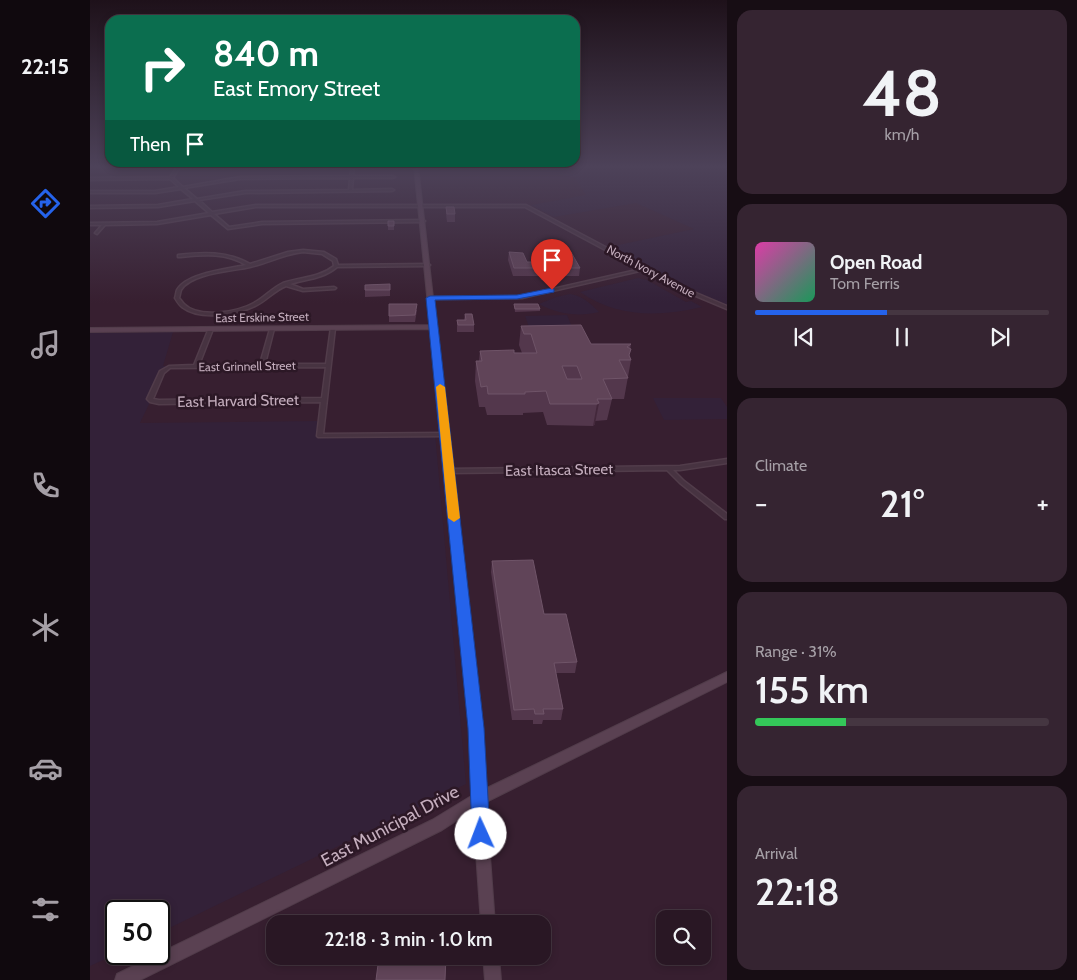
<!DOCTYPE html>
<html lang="en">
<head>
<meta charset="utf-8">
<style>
	:root { --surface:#291724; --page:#352431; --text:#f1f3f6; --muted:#a59fa6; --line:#453641; --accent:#2563eb }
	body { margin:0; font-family:Cabin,sans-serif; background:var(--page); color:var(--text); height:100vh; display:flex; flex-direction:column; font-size:19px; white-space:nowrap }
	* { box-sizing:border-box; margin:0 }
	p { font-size:16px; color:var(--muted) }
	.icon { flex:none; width:28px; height:28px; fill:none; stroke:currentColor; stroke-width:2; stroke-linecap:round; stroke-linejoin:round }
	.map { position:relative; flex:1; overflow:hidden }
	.details { display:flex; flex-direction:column; gap:10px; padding:10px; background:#170d14; width:350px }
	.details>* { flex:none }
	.top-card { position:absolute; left:15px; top:15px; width:475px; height:152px; border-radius:15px; box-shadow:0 2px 8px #0003,0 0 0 1px var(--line); background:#0b6e4f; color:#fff; overflow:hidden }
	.controls { position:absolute; left:566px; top:910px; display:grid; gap:10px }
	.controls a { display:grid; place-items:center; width:55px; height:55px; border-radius:10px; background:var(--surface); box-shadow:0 2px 8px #0003,0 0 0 1px var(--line); font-size:25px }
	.speed { position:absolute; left:15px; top:900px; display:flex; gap:10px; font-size:25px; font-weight:700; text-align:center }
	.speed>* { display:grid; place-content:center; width:65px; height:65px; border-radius:50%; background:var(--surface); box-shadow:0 2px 8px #0003,0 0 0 1px var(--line); line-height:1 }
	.speed .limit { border:2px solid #111; border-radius:8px; background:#fff; color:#111 }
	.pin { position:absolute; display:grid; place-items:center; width:42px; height:42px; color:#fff; margin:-51px -21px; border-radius:50% 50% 50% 0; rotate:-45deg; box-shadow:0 0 5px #0007 }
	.pin .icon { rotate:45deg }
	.me { position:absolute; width:55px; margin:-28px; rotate:358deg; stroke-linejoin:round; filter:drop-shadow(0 0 4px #0008) }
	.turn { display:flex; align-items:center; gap:18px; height:105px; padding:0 25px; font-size:22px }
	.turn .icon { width:65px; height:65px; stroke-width:2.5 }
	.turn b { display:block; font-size:35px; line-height:42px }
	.then { display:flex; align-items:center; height:48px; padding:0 25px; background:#0003; gap:10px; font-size:19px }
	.big { font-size:38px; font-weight:600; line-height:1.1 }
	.details .widget { flex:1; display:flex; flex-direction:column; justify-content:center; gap:8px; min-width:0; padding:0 18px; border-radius:15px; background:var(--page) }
	.details .dial { align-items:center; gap:0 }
	.dial b { font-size:65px; line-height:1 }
	.song { display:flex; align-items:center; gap:15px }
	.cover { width:60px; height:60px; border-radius:8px; background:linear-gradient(135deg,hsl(320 70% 55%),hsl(150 70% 35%)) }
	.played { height:5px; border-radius:2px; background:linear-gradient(90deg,var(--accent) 45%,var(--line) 45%) }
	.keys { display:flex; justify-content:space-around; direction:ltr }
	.heat { display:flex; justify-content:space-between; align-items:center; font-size:28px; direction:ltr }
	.charge { height:8px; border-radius:4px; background:linear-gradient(90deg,#34c759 31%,var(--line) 0) }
	.trip { position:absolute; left:176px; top:915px; width:285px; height:50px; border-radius:15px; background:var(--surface); box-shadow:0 2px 8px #0003,0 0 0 1px var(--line); font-weight:600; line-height:50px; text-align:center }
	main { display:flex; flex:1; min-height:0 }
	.tab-bar { display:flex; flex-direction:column; width:90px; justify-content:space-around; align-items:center; background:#10090e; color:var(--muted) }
	.tab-bar .icon { width:35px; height:35px }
	.tab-bar .on { color:var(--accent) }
	.tab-bar b { font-size:22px; color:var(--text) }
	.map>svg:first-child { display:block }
	.green { fill:#332138 }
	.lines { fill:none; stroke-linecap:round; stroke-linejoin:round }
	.street-casing { stroke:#513c4a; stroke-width:3 }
	.secondary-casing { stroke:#513c4a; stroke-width:2 }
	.street { fill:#473341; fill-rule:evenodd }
	.secondary { fill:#5a4152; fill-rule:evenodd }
	.wall { fill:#53374c }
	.shaded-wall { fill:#43283b }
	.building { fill:#604458; stroke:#6f5468; fill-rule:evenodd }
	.route { fill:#2563eb; stroke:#184099 }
	.slow { fill:#f59e0b }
	.labels { text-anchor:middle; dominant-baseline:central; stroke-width:5; stroke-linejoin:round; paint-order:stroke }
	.far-street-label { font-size:12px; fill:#c4adbd; stroke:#2c1826 }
	.street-label { font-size:15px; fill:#c4adbd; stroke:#2c1826 }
	.near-street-label { font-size:18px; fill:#c4adbd; stroke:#2c1826 }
</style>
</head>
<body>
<main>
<nav class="tab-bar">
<b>22:15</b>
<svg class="icon on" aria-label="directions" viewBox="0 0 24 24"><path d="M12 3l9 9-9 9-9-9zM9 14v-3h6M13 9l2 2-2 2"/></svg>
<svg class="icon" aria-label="music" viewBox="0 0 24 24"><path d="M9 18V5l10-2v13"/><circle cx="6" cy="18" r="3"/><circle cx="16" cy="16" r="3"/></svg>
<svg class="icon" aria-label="phone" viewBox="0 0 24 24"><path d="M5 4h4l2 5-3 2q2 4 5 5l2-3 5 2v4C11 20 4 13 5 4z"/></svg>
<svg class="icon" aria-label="climate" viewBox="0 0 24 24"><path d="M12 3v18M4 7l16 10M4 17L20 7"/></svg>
<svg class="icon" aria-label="car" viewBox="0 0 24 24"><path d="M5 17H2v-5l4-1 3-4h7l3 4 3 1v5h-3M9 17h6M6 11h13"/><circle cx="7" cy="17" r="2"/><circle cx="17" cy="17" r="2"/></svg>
<svg class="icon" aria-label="filters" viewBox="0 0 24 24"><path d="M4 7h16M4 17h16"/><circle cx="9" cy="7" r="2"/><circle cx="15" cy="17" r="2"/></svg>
</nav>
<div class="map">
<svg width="637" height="980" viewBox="0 0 637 980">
	<rect width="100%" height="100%" fill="#371f30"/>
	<path class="green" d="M421,166H637V306L595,288L519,247L604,229L546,203L464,217L441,205L496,195L484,177L450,170H378L410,169Z
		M548,278L557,280L596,302L601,301L612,307C569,317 528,318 490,292Z
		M480,294C493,296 500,303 509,312C489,317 467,314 449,304L466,297Z
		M477,315L482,327H439L435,316Z
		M83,332L73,366H77L50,423L227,421L234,434L345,433L376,784L69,933V911H26V954L0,966V333Z
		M563,398H631L637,407V419L574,420Z"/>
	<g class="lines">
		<g class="street-casing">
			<path id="street" d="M0,166H107L106,167H90L83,178L93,187L150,177L260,176L262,166H264L263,176H303L305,177L303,178H263L262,190L302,189L304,190L302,191L155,193L109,200L122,212L166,205H436L589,286L637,306V309L587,288L554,270L432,298L338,299V298L340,297L432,296L551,269L435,207H166L124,214L139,227L172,222L333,220L335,221L333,222L172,224L138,229L121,215L67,224L15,225L7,234L5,233L12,225H0V223L67,222L119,213L105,201L68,207L0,208V206L68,205L103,199L91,189L65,193H0V191H65L89,187L80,179L0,180V178L80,177L87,167H0ZM260,178L259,190L155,191L107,199L94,188L150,179Z
				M213,250L234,252L246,259L248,265L338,264L340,265L338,266L247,267C233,279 216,279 200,284L213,289L244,287L246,288L245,289L213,291L196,286C185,290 177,300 167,305C148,315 110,321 92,307C89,305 87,301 85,298C86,295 86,293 87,290C96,273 138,269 156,265C135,252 112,255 89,257H88V255C113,252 137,251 160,264L198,252ZM213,252L232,254L243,261L244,266C229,278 210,277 193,283C182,288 175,297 164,303C148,312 109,319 94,304C92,302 91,300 89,298C90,295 90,293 91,290C101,273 143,271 160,267C178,263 194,254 213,252Z
				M241,327H243L245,328L233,434L356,433L358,434L359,435L358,436L228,437L227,436L231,402L69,404L60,402L57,399L70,371L79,366L104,365L119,328H123V329L109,365L170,364L180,329L182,328L184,329L175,364H236ZM236,367L232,398L69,400L63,399L74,373L80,368Z
				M637,459V463L590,470H583L594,481L637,514V519H635L590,483L577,470L359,473L356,471L359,469L590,466Z"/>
		</g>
		<g class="secondary-casing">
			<path id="secondary" d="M324,166H328L392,728L395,789L637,672V682L396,802L405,924H391L383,810L352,830L50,980H25L27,974L342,820L383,795L380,728L340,329L0,332V328L340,325Z
				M393,956H409L411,980H395Z"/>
		</g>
		<use href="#street" class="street"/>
		<use href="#secondary" class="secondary"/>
	</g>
	<path class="wall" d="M356,207L365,214V222H357L356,214Z
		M298,221H304V230H298Z
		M419,252L437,262H467V261L468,253L490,268L489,276H461L460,281L451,280L450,276H423L418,260Z
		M300,284V296L275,297V285Z
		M299,304L327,310L325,322H299Z
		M424,304L450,309V311L425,312Z
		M375,314L384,325V332H367V320H374Z
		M431,326L501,344H541L539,356L541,360L534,399H522L517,420L505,421V424L503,426L457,425L453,412L433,413V415H397L395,407H389L385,381L386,361H389L390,351L432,353L429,345Z
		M402,561L454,614L487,662L485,673H466L473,709L471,720H453L452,724H443V720H422L401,572Z"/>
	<path class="shaded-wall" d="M509,403L505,424L503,426L507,404Z"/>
	<path class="building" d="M356,207H364L365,214H357Z
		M298,221H304V226H298Z
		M419,252L433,253L437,262H472L468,253L481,252L490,268H459L461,273L452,272L451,268H424Z
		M300,284V290H275V285Z
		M299,304H327L325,315L299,316Z
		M424,304H448L450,309H425Z
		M375,314H382L384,325H368L367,320H376Z
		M491,325L501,344H541L537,347L541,349L539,355L541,360H529L538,378L513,379L522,399H507L509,403L507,404H460L456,391L435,392V394H398L397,386L391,387L386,361H392L390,351L424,350V353H447L441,334H434L431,326ZM472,366H487L492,379H477Z
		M443,560L454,614H476L487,662L464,663L473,709H453L454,714H445L444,709L424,710L402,561Z
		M298,956H356L355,980H286L289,957L298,958Z"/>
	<linearGradient id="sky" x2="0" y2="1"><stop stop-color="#1e111a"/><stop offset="0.55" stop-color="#4d4259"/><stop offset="1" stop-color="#4d4259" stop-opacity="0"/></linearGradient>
	<rect width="637" height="303" fill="url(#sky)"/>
	<path class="route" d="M462,288L464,289V292L427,299L345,300L394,728L400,834L398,840L391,843L385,840L382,834L378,728L336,298L340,296L427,295Z"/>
	<path class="slow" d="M350,384L355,387L370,518L364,522L358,518L346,387Z"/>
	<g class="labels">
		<g class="far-street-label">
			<text transform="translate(561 271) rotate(28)">North Ivory Avenue</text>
			<text transform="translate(172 317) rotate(-1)">East Erskine Street</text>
			<text transform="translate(157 366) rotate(-1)">East Grinnell Street</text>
		</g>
		<g class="street-label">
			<text transform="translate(148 401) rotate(-1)">East Harvard Street</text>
			<text transform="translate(469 470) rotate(-1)">East Itasca Street</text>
		</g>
		<g class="near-street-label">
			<text transform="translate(300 826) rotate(-28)">East Municipal Drive</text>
		</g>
	</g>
</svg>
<div class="controls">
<a><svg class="icon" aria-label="search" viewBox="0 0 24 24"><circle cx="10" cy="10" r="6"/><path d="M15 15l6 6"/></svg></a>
</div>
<div class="speed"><div class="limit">50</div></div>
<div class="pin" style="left:462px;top:290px;background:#d93025"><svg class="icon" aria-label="arrive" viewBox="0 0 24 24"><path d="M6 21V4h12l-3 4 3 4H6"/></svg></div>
<svg class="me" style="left:391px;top:834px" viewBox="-20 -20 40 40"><circle r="19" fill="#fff"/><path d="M0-13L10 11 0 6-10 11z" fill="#2563eb"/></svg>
<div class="trip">22:18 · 3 min · 1.0 km</div>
<div class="top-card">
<div class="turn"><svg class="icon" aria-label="right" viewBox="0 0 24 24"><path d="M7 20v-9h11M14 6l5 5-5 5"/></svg><div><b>840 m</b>East Emory Street</div></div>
<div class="then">Then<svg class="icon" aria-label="arrive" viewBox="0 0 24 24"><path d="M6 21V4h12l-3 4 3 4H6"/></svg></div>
</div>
</div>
<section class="details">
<div class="widget dial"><b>48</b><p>km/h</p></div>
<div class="widget">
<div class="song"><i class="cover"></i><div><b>Open Road</b><p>Tom Ferris</p></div></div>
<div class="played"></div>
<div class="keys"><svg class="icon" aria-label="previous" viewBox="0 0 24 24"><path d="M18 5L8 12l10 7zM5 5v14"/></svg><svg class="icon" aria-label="pause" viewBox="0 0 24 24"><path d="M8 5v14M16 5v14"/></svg><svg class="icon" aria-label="next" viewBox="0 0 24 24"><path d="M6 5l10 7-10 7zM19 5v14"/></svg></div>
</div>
<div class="widget"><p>Climate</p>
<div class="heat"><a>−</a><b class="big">21°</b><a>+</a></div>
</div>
<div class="widget"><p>Range · 31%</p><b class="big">155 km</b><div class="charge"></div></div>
<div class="widget"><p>Arrival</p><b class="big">22:18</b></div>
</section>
</main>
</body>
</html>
